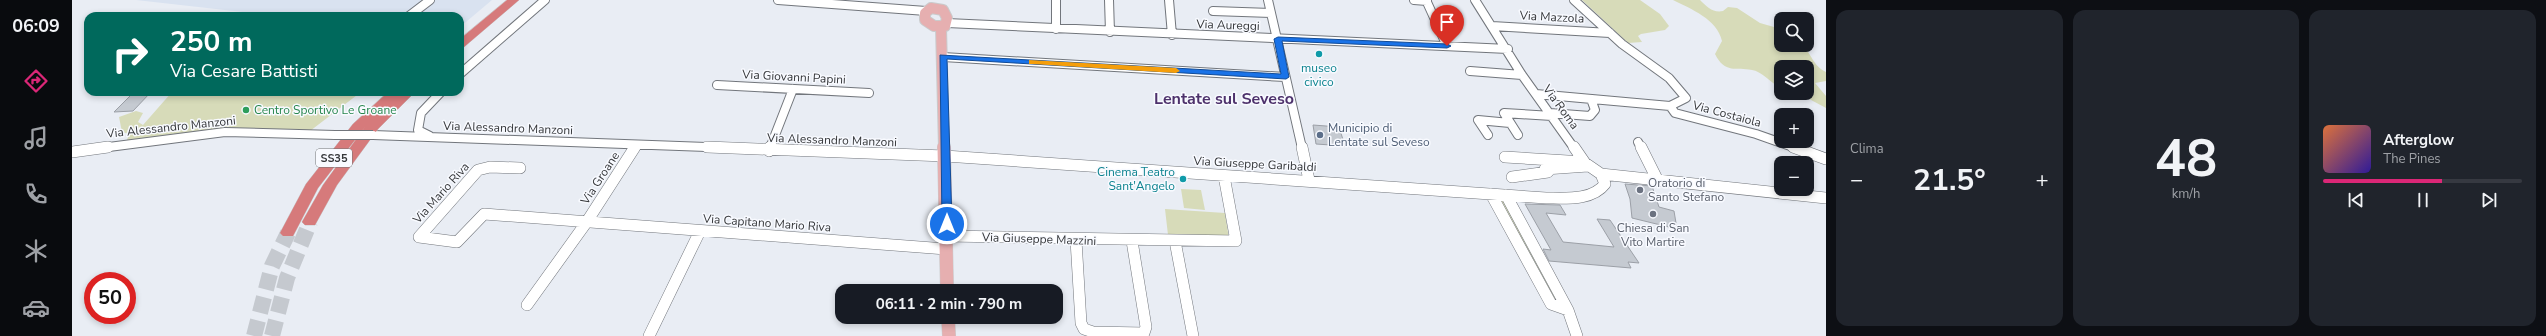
<!DOCTYPE html>
<html lang="it">
<head>
<meta charset="utf-8">
<style>
	:root { --surface:#171b24; --page:#20242c; --text:#f1f3f6; --muted:#9ea1a6; --line:#363941; --accent:#db2777 }
	body { margin:0; font-family:"Nunito Sans",sans-serif; background:var(--page); color:var(--text); height:100vh; display:flex; flex-direction:column; font-size:15px; white-space:nowrap }
	* { box-sizing:border-box; margin:0 }
	p { font-size:13px; color:var(--muted) }
	.icon { flex:none; width:22px; height:22px; fill:none; stroke:currentColor; stroke-width:2; stroke-linecap:round; stroke-linejoin:round }
	.map { position:relative; flex:1; overflow:hidden }
	.drawer { display:flex; flex-direction:column; gap:10px; padding:10px; background:#0d0f14; width:720px }
	.drawer>* { flex:none }
	.top-card { position:absolute; left:12px; top:12px; width:380px; height:84px; border-radius:12px; box-shadow:0 2px 6px #0003; background:#00695c; color:#fff; overflow:hidden }
	.buttons { position:absolute; left:1702px; top:12px; display:grid; gap:8px }
	.buttons a { display:grid; place-items:center; width:40px; height:40px; border-radius:8px; background:var(--surface); box-shadow:0 2px 6px #0003; font-size:20px }
	.speed { position:absolute; left:12px; top:272px; display:flex; gap:8px; font-size:20px; font-weight:700; text-align:center }
	.speed>* { display:grid; place-content:center; width:52px; height:52px; border-radius:50%; background:var(--surface); box-shadow:0 2px 6px #0003; line-height:1 }
	.speed .limit { border:6px solid #d22; background:#fff; color:#111 }
	.pin { position:absolute; display:grid; place-items:center; width:34px; height:34px; color:#fff; margin:-41px -17px; border-radius:50% 50% 50% 0; rotate:-45deg; box-shadow:0 0 4px #0007 }
	.pin .icon { rotate:45deg }
	.me { position:absolute; width:44px; margin:-22px; rotate:0deg; stroke-linejoin:round; filter:drop-shadow(0 0 3px #0008) }
	.turn { display:flex; align-items:center; gap:14px; height:84px; padding:0 20px; font-size:18px }
	.turn .icon { width:52px; height:52px; stroke-width:2.5 }
	.turn b { display:block; font-size:28px; line-height:34px }
	.big { font-size:30px; font-weight:700; line-height:1.1 }
	.drawer .tile { flex:1; display:flex; flex-direction:column; justify-content:center; gap:6px; min-width:0; padding:0 14px; border-radius:12px; background:var(--page) }
	.drawer .dial { align-items:center; gap:0 }
	.dial b { font-size:52px; line-height:1 }
	.song { display:flex; align-items:center; gap:12px }
	.cover { width:48px; height:48px; border-radius:6px; background:linear-gradient(135deg,hsl(20 70% 55%),hsl(250 70% 35%)) }
	.played { height:4px; border-radius:2px; background:linear-gradient(90deg,var(--accent) 60%,var(--line) 60%) }
	.keys { display:flex; justify-content:space-around; direction:ltr }
	.heat { display:flex; justify-content:space-between; align-items:center; font-size:22px; direction:ltr }
	.drawer .tiles { flex:1; display:grid; gap:10px; grid-template-columns:repeat(3,1fr) }
	.trip { position:absolute; left:763px; top:284px; width:228px; height:40px; border-radius:12px; background:var(--surface); box-shadow:0 2px 6px #0003; font-weight:700; line-height:40px; text-align:center }
	main { display:flex; flex:1; min-height:0 }
	.menu { display:flex; flex-direction:column; width:72px; justify-content:space-around; align-items:center; background:#090b0e; color:var(--muted) }
	.menu .icon { width:28px; height:28px }
	.menu .selected { color:var(--accent) }
	.menu b { font-size:18px; color:var(--text) }
	.map>svg:first-child { display:block }
	.built { fill:#d9e2f0 }
	.green { fill:#d7dbb9 }
	.building { fill:#c5cad1; stroke:#9ca0a7 }
	.lines { fill:none; stroke-linecap:round; stroke-linejoin:round }
	.highway-tunnel { stroke:#c5c9cf; stroke-width:16; stroke-dasharray:16 8; stroke-linecap:butt }
	.minor-far1-casing { stroke:#72767c; stroke-width:10 }
	.minor-casing { stroke:#72767c; stroke-width:12 }
	.major-far1-casing { stroke:#cacbcc; stroke-width:12 }
	.major-casing { stroke:#cacbcc; stroke-width:14 }
	.highway-casing { stroke:#cacbcc; stroke-width:1 }
	.minor-far1 { stroke:#fff; stroke-width:8 }
	.minor { stroke:#fff; stroke-width:11 }
	.major-far1 { stroke:#e6afb0; stroke-width:10 }
	.major { stroke:#e6afb0; stroke-width:13 }
	.highway { fill:#d67a7b; fill-rule:evenodd }
	.minor-bridge-casing { stroke:#72767c; stroke-width:10; stroke-linecap:butt }
	.minor-bridge { stroke:#fff; stroke-width:8 }
	.route { fill:#1a73e8; stroke:#114b97 }
	.slow { fill:#f59e0b }
	.culture-dot { fill:#0f9aa8; stroke:#f8faff; stroke-width:1.5 }
	.leisure-dot { fill:#2e9e5b; stroke:#f8faff; stroke-width:1.5 }
	.service-dot { fill:#5c6f8a; stroke:#f8faff; stroke-width:1.5 }
	.worship-dot { fill:#6b7280; stroke:#f8faff; stroke-width:1.5 }
	.labels { text-anchor:middle; dominant-baseline:central; stroke-width:3; stroke-linejoin:round; paint-order:stroke }
	.shield { fill:#f8faff; stroke:#707275; stroke-width:1 }
	.shield-label { font-size:11px; font-weight:bold; fill:#35373a }
	.street-label { font-size:12px; fill:#35373a; stroke:#f8faff }
	.culture-label { font-size:12px; fill:#0d838f; stroke:#f8faff }
	.leisure-label { font-size:12px; fill:#27864d; stroke:#f8faff; text-anchor:start }
	.service-label { font-size:12px; fill:#4e5e75; stroke:#f8faff; text-anchor:start }
	.worship-label { font-size:12px; fill:#5b616d; stroke:#f8faff; text-anchor:start }
	.district-label { font-size:16px; font-weight:bold; fill:#4d316b; stroke:#f8faff }
</style>
</head>
<body>
<main>
<nav class="menu">
<b>06:09</b>
<svg class="icon selected" aria-label="directions" viewBox="0 0 24 24"><path d="M12 3l9 9-9 9-9-9zM9 14v-3h6M13 9l2 2-2 2"/></svg>
<svg class="icon" aria-label="music" viewBox="0 0 24 24"><path d="M9 18V5l10-2v13"/><circle cx="6" cy="18" r="3"/><circle cx="16" cy="16" r="3"/></svg>
<svg class="icon" aria-label="phone" viewBox="0 0 24 24"><path d="M5 4h4l2 5-3 2q2 4 5 5l2-3 5 2v4C11 20 4 13 5 4z"/></svg>
<svg class="icon" aria-label="climate" viewBox="0 0 24 24"><path d="M12 3v18M4 7l16 10M4 17L20 7"/></svg>
<svg class="icon" aria-label="car" viewBox="0 0 24 24"><path d="M5 17H2v-5l4-1 3-4h7l3 4 3 1v5h-3M9 17h6M6 11h13"/><circle cx="7" cy="17" r="2"/><circle cx="17" cy="17" r="2"/></svg>
</nav>
<div class="map">
<svg width="1754" height="336" viewBox="0 0 1754 336">
	<rect width="100%" height="100%" fill="#e9edf4"/>
	<path class="built" d="M64,0H420L388,27V16H206Z"/>
	<path class="green" d="M1510,0H1568L1588,14L1597,26L1593,30L1569,34L1566,36L1570,42L1556,43Z
		M1601,0H1628C1635,7 1641,13 1651,11L1656,7L1665,8L1688,23L1709,29V45H1730C1740,54 1741,66 1754,72V81L1743,83L1754,96V108L1726,93H1735V67H1709V89C1701,84 1689,71 1680,70C1664,67 1653,74 1643,54L1650,41C1645,19 1619,9 1601,0Z
		M100,92H289L238,131L55,140L57,134L50,132L47,117L64,111L71,113L66,122L71,125Z
		M1109,189L1129,190L1133,210L1112,208Z
		M1425,196L1430,197L1488,304H1483Z
		M1093,209L1153,213L1157,239L1096,235Z"/>
	<path class="building" d="M62,92H79L61,111L42,112Z
		M1241,125L1267,127L1273,146L1244,144Z
		M1553,184L1580,186L1587,207L1602,211L1605,229L1560,218L1558,199Z
		M1453,204L1488,205L1494,215L1474,213L1491,242L1542,247L1525,219L1538,220L1567,263L1556,262L1559,268L1477,261L1471,249L1479,250Z"/>
	<g class="lines">
		<path class="highway-tunnel" d="M182,336L200,266L216,233
			M200,336L215,278L238,222"/>
		<g class="minor-far1-casing">
			<path id="minor-far1" d="M706,0L854,11
				M984,0V29
				M1037,0L1038,32
				M1097,0L1100,35
				M1196,0L1230,148
				M1342,0L1355,1
				M1354,0L1375,46
				M1403,0L1450,75L1502,148
				M1502,0L1550,44L1597,78L1614,98L1598,106
				M1141,11L1199,13
				M337,16L358,0
				M875,23L1436,49
				M1420,26L1538,33
				M871,57L1213,77
				M1398,71L1450,75
				M388,74L473,0
				M645,85L797,93
				M1464,94L1598,106
				M1598,106L1603,113L1684,134L1724,148
				M1478,113L1518,116L1523,110L1519,99
				M301,135L662,148
				M1416,135L1406,120L1438,123
				M1446,135L1432,113L1480,116
				M358,136L346,130L349,113L369,92
				M1566,142L1569,148
				M29,148L153,132L263,135
				M563,148L564,146
				M698,148L721,89"/>
		</g>
		<g class="minor-casing">
			<path id="minor" d="M635,147L873,156L1474,198C1493,198 1520,201 1533,184L1529,174
				M1230,147L1237,180
				M1502,147L1513,163L1529,174L1754,198
				M1569,147L1586,181
				M1721,147L1754,159
				M697,151L698,147
				M0,152L36,147
				M1433,157L1512,162
				M448,168L418,167L406,170L347,237L385,242L412,214L874,249
				M1440,177L1476,172L1473,169L1516,166
				M1419,194L1479,304L1496,310
				M1434,195L1496,310L1505,336
				M875,236L1164,241L1152,176
				M1004,240L1009,323L1012,329L1021,332L1072,333
				M1060,241L1074,327L1072,333
				M1103,241L1121,336
				M455,305L514,223L563,147
				M577,336L628,231"/>
		</g>
		<g class="major-far1-casing">
			<path id="major-far1" d="M859,8L871,10L875,18L873,26H862L853,20V13Z
				M869,27L872,148"/>
		</g>
		<g class="major-casing">
			<path id="major" d="M872,147L875,291
				M876,317L877,336"/>
		</g>
		<g class="highway-casing">
			<path id="highway" d="M435,0H447L392,47L388,48V39Z
				M316,92H343L306,129L265,185L243,225H233L230,222L251,185L293,127L246,188L221,236H211L208,233L234,184L281,124Z"/>
		</g>
		<use href="#minor-far1" class="minor-far1"/>
		<use href="#minor" class="minor"/>
		<use href="#major-far1" class="major-far1"/>
		<use href="#major" class="major"/>
		<use href="#highway" class="highway"/>
		<g class="minor-bridge-casing">
			<path id="minor-bridge" d="M263,135H301"/>
		</g>
		<use href="#minor-bridge" class="minor-bridge"/>
	</g>
	<path class="route" d="M1206,37L1375,44L1379,46L1375,48L1210,41L1217,77L1214,79L875,59L880,224L875,227L870,224L868,55L1209,74L1202,39Z"/>
	<path class="slow" d="M957,60L1104,68L1108,71L1104,73L960,64H957Z"/>
	<g class="culture-dot">
		<circle cx="1247" cy="54" r="4"/>
		<circle cx="1111" cy="179" r="4"/>
	</g>
	<circle class="leisure-dot" cx="174" cy="110" r="4"/>
	<circle class="service-dot" cx="1248" cy="135" r="4"/>
	<g class="worship-dot">
		<circle cx="1568" cy="190" r="4"/>
		<circle cx="1581" cy="214" r="4"/>
	</g>
	<g class="labels">
		<rect class="shield" x="244" y="149" width="36" height="18" rx="3"/>
		<g class="shield-label">
			<text x="262" y="158">SS35</text>
		</g>
		<g class="street-label">
			<text transform="translate(1480 17) rotate(3)">Via Mazzola</text>
			<text transform="translate(1156 25) rotate(2)">Via Aureggi</text>
			<text transform="translate(722 77) rotate(3)">Via Giovanni Papini</text>
			<text transform="translate(1489 107) rotate(54)">Via Roma</text>
			<text transform="translate(1655 114) rotate(15)">Via Costaiola</text>
			<text transform="translate(99 127) rotate(-6)">Via Alessandro Manzoni</text>
			<text transform="translate(436 128) rotate(2)">Via Alessandro Manzoni</text>
			<text transform="translate(760 140) rotate(2)">Via Alessandro Manzoni</text>
			<text transform="translate(1183 164) rotate(3)">Via Giuseppe Garibaldi</text>
			<text transform="translate(528 178) rotate(-57)">Via Groane</text>
			<text transform="translate(369 193) rotate(-48)">Via Mario Riva</text>
			<text transform="translate(695 223) rotate(4)">Via Capitano Mario Riva</text>
			<text transform="translate(967 239) rotate(2)">Via Giuseppe Mazzini</text>
		</g>
		<g class="culture-label">
			<text x="1247" y="68">museo<tspan x="1247" dy="14">civico</tspan></text>
			<text x="1103" y="172" text-anchor="end">Cinema Teatro<tspan x="1103" dy="14">Sant'Angelo</tspan></text>
		</g>
		<g class="leisure-label">
			<text x="182" y="110">Centro Sportivo Le Groane</text>
		</g>
		<g class="service-label">
			<text x="1256" y="128">Municipio di<tspan x="1256" dy="14">Lentate sul Seveso</tspan></text>
		</g>
		<g class="worship-label">
			<text x="1576" y="183">Oratorio di<tspan x="1576" dy="14">Santo Stefano</tspan></text>
			<text x="1581" y="228" text-anchor="middle">Chiesa di San<tspan x="1581" dy="14">Vito Martire</tspan></text>
		</g>
		<g class="district-label">
			<text x="1152" y="99">Lentate sul Seveso</text>
		</g>
	</g>
</svg>
<div class="buttons">
<a><svg class="icon" aria-label="search" viewBox="0 0 24 24"><circle cx="10" cy="10" r="6"/><path d="M15 15l6 6"/></svg></a>
<a><svg class="icon" aria-label="layers" viewBox="0 0 24 24"><path d="M12 4l9 5-9 5-9-5zM3 14l9 5 9-5"/></svg></a>
<a>+</a>
<a>−</a>
</div>
<div class="speed"><div class="limit">50</div></div>
<div class="pin" style="left:1375px;top:46px;background:#d93025"><svg class="icon" aria-label="arrive" viewBox="0 0 24 24"><path d="M6 21V4h12l-3 4 3 4H6"/></svg></div>
<svg class="me" style="left:875px;top:224px" viewBox="-20 -20 40 40"><circle r="17" fill="#1a73e8" stroke="#fff" stroke-width="3"/><path d="M0-11L8 9 0 5-8 9z" fill="#fff"/></svg>
<div class="trip">06:11 · 2 min · 790 m</div>
<div class="top-card">
<div class="turn"><svg class="icon" aria-label="right" viewBox="0 0 24 24"><path d="M7 20v-9h11M14 6l5 5-5 5"/></svg><div><b>250 m</b>Via Cesare Battisti</div></div>
</div>
</div>
<section class="drawer">
<div class="tiles">
<div class="tile"><p>Clima</p>
<div class="heat"><a>−</a><b class="big">21.5°</b><a>+</a></div>
</div>
<div class="tile dial"><b>48</b><p>km/h</p></div>
<div class="tile">
<div class="song"><i class="cover"></i><div><b>Afterglow</b><p>The Pines</p></div></div>
<div class="played"></div>
<div class="keys"><svg class="icon" aria-label="previous" viewBox="0 0 24 24"><path d="M18 5L8 12l10 7zM5 5v14"/></svg><svg class="icon" aria-label="pause" viewBox="0 0 24 24"><path d="M8 5v14M16 5v14"/></svg><svg class="icon" aria-label="next" viewBox="0 0 24 24"><path d="M6 5l10 7-10 7zM19 5v14"/></svg></div>
</div>
</div>
</section>
</main>
</body>
</html>
